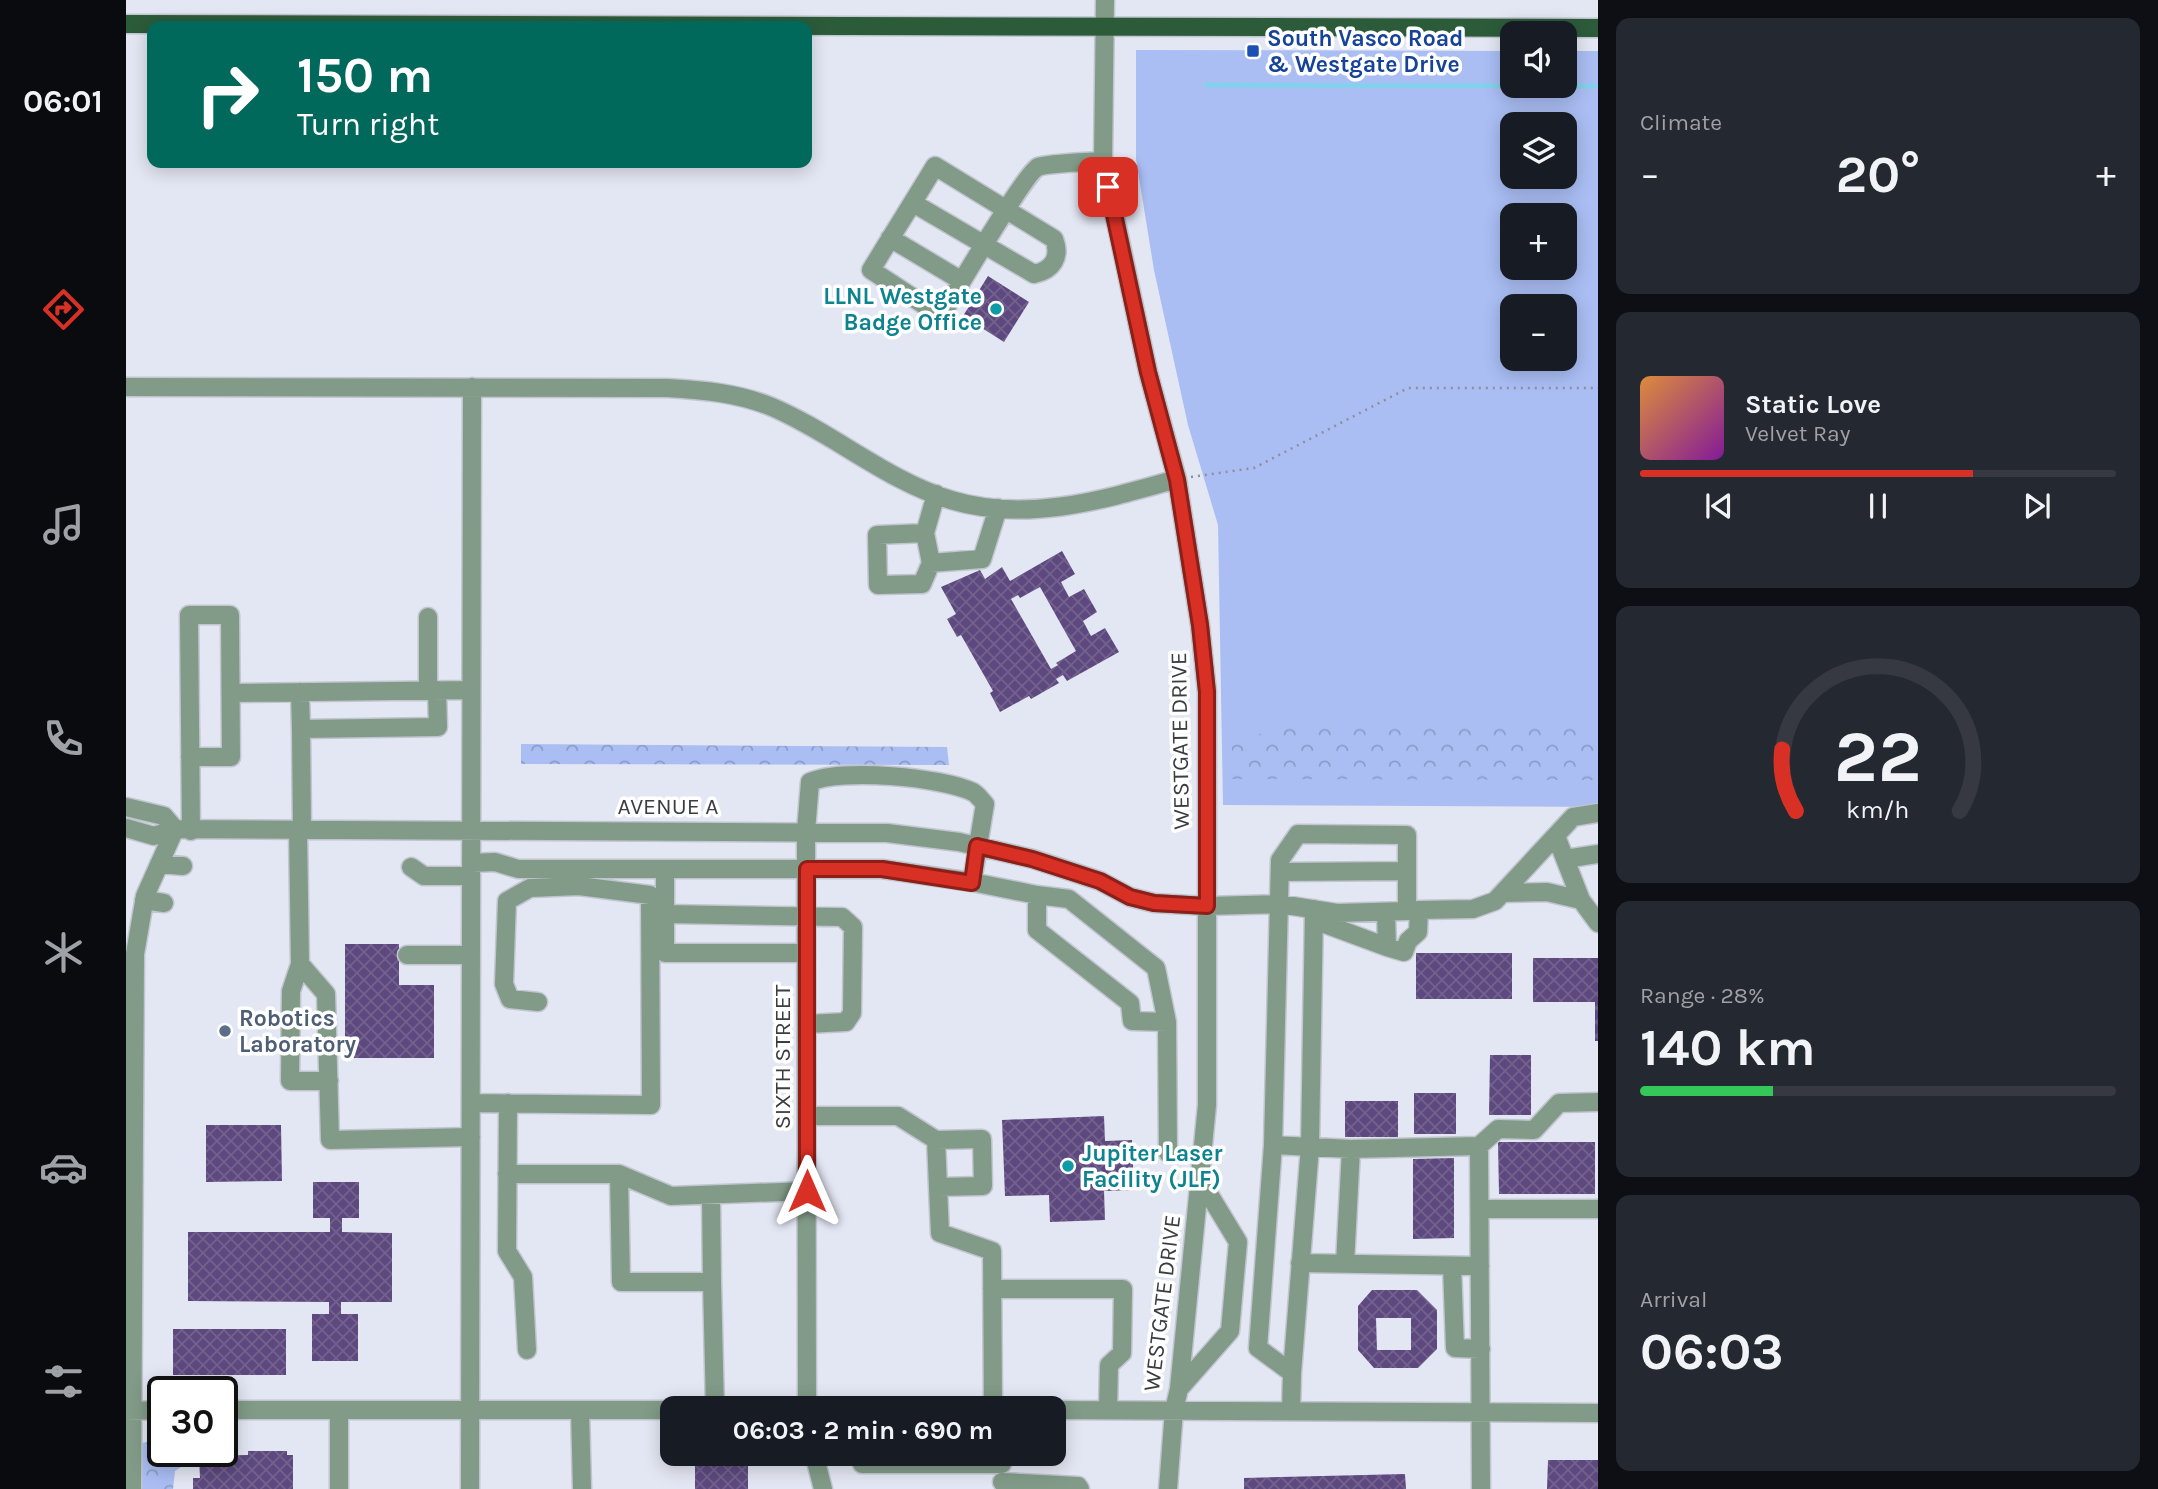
<!DOCTYPE html>
<html lang="en">
<head>
<meta charset="utf-8">
<style>
	:root { --surface:#171b24; --page:#242831; --text:#f1f3f6; --muted:#9ea1a6; --line:#363941; --accent:#d93025 }
	body { margin:0; font-family:Karla,sans-serif; background:var(--page); color:var(--text); height:100vh; display:flex; flex-direction:column; font-size:26px; white-space:nowrap }
	* { box-sizing:border-box; margin:0 }
	p { font-size:23px; color:var(--muted) }
	.icon { flex:none; width:38px; height:38px; fill:none; stroke:currentColor; stroke-width:2; stroke-linecap:round; stroke-linejoin:round }
	.map { position:relative; flex:1; overflow:hidden }
	.panel { display:flex; flex-direction:column; gap:18px; padding:18px; background:#0d0f14; width:560px }
	.panel>* { flex:none }
	.banner { position:absolute; left:21px; top:21px; width:665px; height:147px; border-radius:14px; box-shadow:0 4px 18px #0003; background:#00695c; color:#fff; overflow:hidden }
	.fabs { position:absolute; left:1374px; top:21px; display:grid; gap:14px }
	.fabs a { display:grid; place-items:center; width:77px; height:77px; border-radius:14px; background:var(--surface); box-shadow:0 4px 18px #0003; font-size:35px }
	.speed { position:absolute; left:21px; top:1376px; display:flex; gap:14px; font-size:35px; font-weight:700; text-align:center }
	.speed>* { display:grid; place-content:center; width:91px; height:91px; border-radius:50%; background:var(--surface); box-shadow:0 4px 18px #0003; line-height:1 }
	.speed .limit { border:4px solid #111; border-radius:10px; background:#fff; color:#111 }
	.pin { position:absolute; display:grid; place-items:center; width:60px; height:60px; color:#fff; margin:-30px; border-radius:14px; box-shadow:0 4px 10px #0006 }
	.me { position:absolute; width:77px; margin:-38px; rotate:0deg; stroke-linejoin:round; filter:drop-shadow(0 0 5px #0008) }
	.turn { display:flex; align-items:center; gap:24px; height:147px; padding:0 35px; font-size:32px }
	.turn .icon { width:91px; height:91px; stroke-width:2.5 }
	.turn b { display:block; font-size:49px; line-height:60px }
	.big { font-size:52px; font-weight:700; line-height:1.1 }
	.panel .tile { flex:1; display:flex; flex-direction:column; justify-content:center; gap:10px; min-width:0; padding:0 24px; border-radius:14px; background:var(--page) }
	.panel .dial { align-items:center; gap:0 }
	.dial svg { height:182px; overflow:visible; fill:none; stroke:var(--line); stroke-width:7; stroke-linecap:round; text-anchor:middle }
	.dial text { fill:var(--text); stroke:none }
	.song { display:flex; align-items:center; gap:21px }
	.cover { width:84px; height:84px; border-radius:10px; background:linear-gradient(135deg,hsl(30 70% 55%),hsl(290 70% 35%)) }
	.played { height:7px; border-radius:4px; background:linear-gradient(90deg,var(--accent) 70%,var(--line) 70%) }
	.keys { display:flex; justify-content:space-around; direction:ltr }
	.heat { display:flex; justify-content:space-between; align-items:center; font-size:38px; direction:ltr }
	.charge { height:10px; border-radius:5px; background:linear-gradient(90deg,#34c759 28%,var(--line) 0) }
	.trip { position:absolute; left:534px; top:1396px; width:406px; height:70px; border-radius:14px; background:var(--surface); box-shadow:0 4px 18px #0003; font-weight:700; line-height:70px; text-align:center }
	main { display:flex; flex:1; min-height:0 }
	.menu { display:flex; flex-direction:column; width:126px; justify-content:space-around; align-items:center; background:#090b0e; color:var(--muted) }
	.menu .icon { width:49px; height:49px }
	.menu .current { color:var(--accent) }
	.menu b { font-size:32px; color:var(--text) }
	.map>svg:first-child { display:block }
	.grass { fill:#aabef4; fill-rule:evenodd }
	.forest { fill:url(#forest-crowns) }
	.lines { fill:none; stroke-linecap:round; stroke-linejoin:round }
	.stream { stroke:#80d3ec; stroke-width:4.5 }
	.building { fill:url(#building-cross-hatch); fill-rule:evenodd }
	.minor-casing { stroke:#c1c5cf; stroke-width:21 }
	.major-casing { stroke:#c1c5cf; stroke-width:21 }
	.path { stroke:#8d9098; stroke-width:2.5; stroke-dasharray:2 5; stroke-linecap:butt }
	.minor { stroke:#829b88; stroke-width:18 }
	.major { stroke:#2c5b3a; stroke-width:18 }
	.route-casing { stroke:#8d1f18; stroke-width:18 }
	.route { stroke:#d93025; stroke-width:12 }
	.transit-dot { fill:#1a4fb4; stroke:#fff; stroke-width:2.5 }
	.culture-dot { fill:#0f9aa8; stroke:#fff; stroke-width:2.5 }
	.service-dot { fill:#5c6f8a; stroke:#fff; stroke-width:2.5 }
	.labels { text-anchor:middle; dominant-baseline:central; stroke-width:7; stroke-linejoin:round; paint-order:stroke }
	.transit-label { font-size:23px; font-weight:bold; fill:#164399; stroke:#fff; text-anchor:start }
	.culture-label { font-size:23px; font-weight:bold; fill:#0d838f; stroke:#fff; text-anchor:end }
	.street-label { font-size:23px; fill:#3b3d41; stroke:#fff }
	.service-label { font-size:23px; font-weight:bold; fill:#4e5e75; stroke:#fff; text-anchor:start }
</style>
</head>
<body>
<main>
<nav class="menu">
<b>06:01</b>
<svg class="icon current" aria-label="directions" viewBox="0 0 24 24"><path d="M12 3l9 9-9 9-9-9zM9 14v-3h6M13 9l2 2-2 2"/></svg>
<svg class="icon" aria-label="music" viewBox="0 0 24 24"><path d="M9 18V5l10-2v13"/><circle cx="6" cy="18" r="3"/><circle cx="16" cy="16" r="3"/></svg>
<svg class="icon" aria-label="phone" viewBox="0 0 24 24"><path d="M5 4h4l2 5-3 2q2 4 5 5l2-3 5 2v4C11 20 4 13 5 4z"/></svg>
<svg class="icon" aria-label="climate" viewBox="0 0 24 24"><path d="M12 3v18M4 7l16 10M4 17L20 7"/></svg>
<svg class="icon" aria-label="car" viewBox="0 0 24 24"><path d="M5 17H2v-5l4-1 3-4h7l3 4 3 1v5h-3M9 17h6M6 11h13"/><circle cx="7" cy="17" r="2"/><circle cx="17" cy="17" r="2"/></svg>
<svg class="icon" aria-label="filters" viewBox="0 0 24 24"><path d="M4 7h16M4 17h16"/><circle cx="9" cy="7" r="2"/><circle cx="15" cy="17" r="2"/></svg>
</nav>
<div class="map">
<svg width="1472" height="1489" viewBox="0 0 1472 1489">
	<defs>
		<pattern id="forest-crowns" width="20" height="18" patternUnits="userSpaceOnUse" patternTransform="scale(1.75)"><rect width="20" height="18" fill="#aabef4"/><path d="M2 6a3 3 0 1 1 6 0M12 15a3 3 0 1 1 6 0" fill="none" stroke="#8c9cc7"/></pattern>
		<pattern id="building-cross-hatch" width="8" height="8" patternUnits="userSpaceOnUse" patternTransform="scale(1.75)"><rect width="8" height="8" fill="#5d497f"/><path d="M0 0l8 8M0 8l8-8" fill="none" stroke="#72628d"/></pattern>
	</defs>
	<rect width="100%" height="100%" fill="#e3e7f3"/>
	<path class="grass" d="M1010,50L1386,51V86H1438L1439,51H1472V807L1097,805L1092,525L1062,425L1028,270L1010,159ZM1386,124H1438V177H1386ZM1386,215H1438V268H1386ZM1386,306H1438V359H1386Z"/>
	<path class="forest" d="M1156,725L1472,728V780L1106,779V745Z
		M395,744L821,747L823,765L395,764Z
		M37,1436V1451H70L66,1460L49,1471L47,1489H0V1445L29,1441Z"/>
	<g class="lines">
		<path class="stream" d="M1080,85L1472,86"/>
	</g>
	<path class="building" d="M862,276L903,302L878,342L837,316Z
		M936,551L949,574L935,582L943,597L958,589L971,612L957,621L965,636L979,628L993,652L941,681L937,675L930,679L933,683L905,699L903,696L874,712L864,693L867,691L835,635L831,637L821,619L830,614L815,587L854,570L859,579L876,567L884,581ZM914,587L950,651L930,663L932,665L925,669L885,599L892,595L894,598Z
		M219,944H273V985H308V1058H219Z
		M1290,953H1386V999H1290Z
		M1407,958H1472V1041H1469V1002H1407Z
		M1364,1055H1405V1115H1363Z
		M1288,1093H1330V1134H1288Z
		M1219,1101H1272V1137H1219Z
		M978,1116L979,1141L1006,1140L1008,1190L978,1191L979,1220L924,1222L923,1195L879,1196L876,1120Z
		M80,1125H155L156,1181L80,1182Z
		M1372,1142H1469V1194H1373Z
		M1328,1158V1238L1287,1239V1159Z
		M187,1182H233V1218H216V1232L266,1233V1302H215V1314H232V1361H186V1314H203V1302L62,1301V1232H204V1218H187Z
		M1246,1290H1291L1311,1310V1349L1292,1368H1248L1232,1350V1306ZM1250,1318H1285V1350H1251Z
		M47,1329H160V1375H47Z
		M122,1451H161V1455H167V1489H67V1478H74L73,1456L122,1455Z
		M569,1454H622V1489H569Z
		M1422,1460H1472V1489H1421Z
		M1279,1474L1280,1489H1118V1478Z"/>
	<g class="lines">
		<g class="minor-casing">
			<path id="minor" d="M979,0L977,161L1022,372L1051,479L1074,625L1081,692V1105L1053,1389L1048,1410L1042,1489
				M787,203L908,274C927,270 935,257 928,239L809,166C788,201 766,235 745,270L815,316C827,296 900,172 912,167C922,163 964,162 977,161
				M764,238L836,281
				M0,387L541,388C577,390 612,393 646,407C707,433 761,481 825,500C901,523 977,500 1051,479
				M799,533L751,535L752,585L796,584L805,563L799,533L810,494
				M805,563L856,559L872,508
				M302,617V691
				M174,692L175,729
				M105,693L345,690
				M64,757H105L104,615H63L65,831
				M0,807L38,816L49,829
				M0,828L28,836L49,829L761,833L833,842L907,859L974,881L1004,897L1028,903L1081,906L1154,904L1211,913L1281,911V835L1172,834L1154,860L1147,1145L1132,1348L1166,1373L1165,1411
				M172,830L174,964L165,991L164,1081H203
				M176,830L175,729L312,727L311,690
				M1439,859L1472,854
				M345,863L369,862L392,869H756L846,882
				M33,864L57,866
				M285,867L298,876H345
				M539,869V953H680
				M1154,872L1281,871
				M1377,893L1421,892L1455,900L1430,836
				M18,900L38,903
				M1455,900L1472,923
				M1293,910L1347,909L1369,901L1447,817L1472,813
				M539,914L716,917L727,927L726,1013L720,1022L681,1024
				M1188,920L1261,947L1260,912
				M1261,947L1278,952L1282,941L1292,932L1293,910L1281,911
				M281,955H345
				M174,964L200,994L204,1140L345,1137
				M1041,1022L1042,1153
				M345,1103L525,1105L524,895L453,886L404,888L381,901L378,984L384,999L412,1002
				M382,1103L381,1251L397,1277L401,1350
				M681,1116H772L810,1140L814,1233L866,1251L867,1409
				M810,1140L856,1139L857,1186L812,1187
				M1147,1145L1225,1149L1219,1264
				M1353,1146L1355,1489
				M1225,1149L1353,1146L1372,1129L1408,1130L1433,1103L1472,1102
				M381,1174H493L495,1282H586L589,1409
				M493,1174L545,1196L681,1191
				M585,1195L586,1282
				M1354,1209H1472
				M1174,1263L1354,1266
				M1326,1266L1329,1348L1355,1349
				M866,1289H997L996,1353L983,1365L982,1410
				M1166,1373L1184,1147L1188,909
				M1053,1389L1104,1331L1112,1242L1075,1181
				M681,1409L680,831L684,782C716,768 815,777 847,792C852,795 855,800 859,804L846,882L911,895V930L1004,1003L1006,1021L1041,1022L1030,968L943,899L911,895
				M96,1410H546
				M454,1410L456,1489
				M928,1410L1472,1413
				M0,1411L37,1410
				M688,1454L697,1489
				M736,1454V1464H876
				M876,1482L952,1486L954,1489
				M6,1489L9,954L19,896L49,829
				M213,1489V1410
				M344,1489L346,387"/>
		</g>
		<g class="major-casing">
			<path id="major" d="M0,24L1472,28"/>
		</g>
		<path class="path" d="M1065,477L1128,468L1282,388H1472"/>
		<use href="#minor" class="minor"/>
		<use href="#major" class="major"/>
	</g>
	<g class="lines">
		<g class="route-casing">
			<path id="route" d="M681,1191V869H756L846,883L851,846L906,859L974,881L1004,897L1028,903L1081,906V692L1074,625L1051,480L1022,372L982,187"/>
		</g>
		<use href="#route" class="route"/>
	</g>
	<rect class="transit-dot" x="1120" y="44" width="14" height="14" rx="3.5"/>
	<g class="culture-dot">
		<circle cx="870" cy="309" r="7"/>
		<circle cx="942" cy="1166" r="7"/>
	</g>
	<circle class="service-dot" cx="99" cy="1031" r="7"/>
	<g class="labels">
		<g class="transit-label">
			<text x="1141" y="38">South Vasco Road<tspan x="1141" dy="26">&amp; Westgate Drive</tspan></text>
		</g>
		<g class="culture-label">
			<text x="856" y="296">LLNL Westgate<tspan x="856" dy="26">Badge Office</tspan></text>
			<text x="956" y="1153" text-anchor="start">Jupiter Laser<tspan x="956" dy="26">Facility (JLF)</tspan></text>
		</g>
		<g class="street-label">
			<text transform="translate(1054 741) rotate(-91)">WESTGATE DRIVE</text>
			<text x="542" y="806">AVENUE A</text>
			<text transform="translate(656 1057) rotate(-90)">SIXTH STREET</text>
			<text transform="translate(1036 1303) rotate(-83)">WESTGATE DRIVE</text>
		</g>
		<g class="service-label">
			<text x="113" y="1018">Robotics<tspan x="113" dy="26">Laboratory</tspan></text>
		</g>
	</g>
</svg>
<div class="fabs">
<a><svg class="icon" aria-label="sound" viewBox="0 0 24 24"><path d="M4 9h4l5-4v14l-5-4H4zM17 9q2 3 0 6"/></svg></a>
<a><svg class="icon" aria-label="layers" viewBox="0 0 24 24"><path d="M12 4l9 5-9 5-9-5zM3 14l9 5 9-5"/></svg></a>
<a>+</a>
<a>−</a>
</div>
<div class="speed"><div class="limit">30</div></div>
<div class="pin" style="left:982px;top:187px;background:#d93025"><svg class="icon" aria-label="arrive" viewBox="0 0 24 24"><path d="M6 21V4h12l-3 4 3 4H6"/></svg></div>
<svg class="me" style="left:681px;top:1191px" viewBox="-20 -20 40 40"><path d="M0-17L14 15 0 8-14 15z" fill="#d93025" stroke="#fff" stroke-width="4"/></svg>
<div class="trip">06:03 · 2 min · 690 m</div>
<div class="banner">
<div class="turn"><svg class="icon" aria-label="right" viewBox="0 0 24 24"><path d="M7 20v-9h11M14 6l5 5-5 5"/></svg><div><b>150 m</b>Turn right</div></div>
</div>
</div>
<section class="panel">
<div class="tile"><p>Climate</p>
<div class="heat"><a>−</a><b class="big">20°</b><a>+</a></div>
</div>
<div class="tile">
<div class="song"><i class="cover"></i><div><b>Static Love</b><p>Velvet Ray</p></div></div>
<div class="played"></div>
<div class="keys"><svg class="icon" aria-label="previous" viewBox="0 0 24 24"><path d="M18 5L8 12l10 7zM5 5v14"/></svg><svg class="icon" aria-label="pause" viewBox="0 0 24 24"><path d="M8 5v14M16 5v14"/></svg><svg class="icon" aria-label="next" viewBox="0 0 24 24"><path d="M6 5l10 7-10 7zM19 5v14"/></svg></div>
</div>
<div class="tile dial"><svg viewBox="0 0 100 80">
<path d="M14 69A42 42 0 1 1 86 69"/>
<path d="M14 69A42 42 0 0 1 8 42" stroke="#d93025"/>
<text x="50" y="56" font-size="32" font-weight="700">22</text>
<text x="50" y="72" font-size="11">km/h</text>
</svg></div>
<div class="tile"><p>Range · 28%</p><b class="big">140 km</b><div class="charge"></div></div>
<div class="tile"><p>Arrival</p><b class="big">06:03</b></div>
</section>
</main>
</body>
</html>
